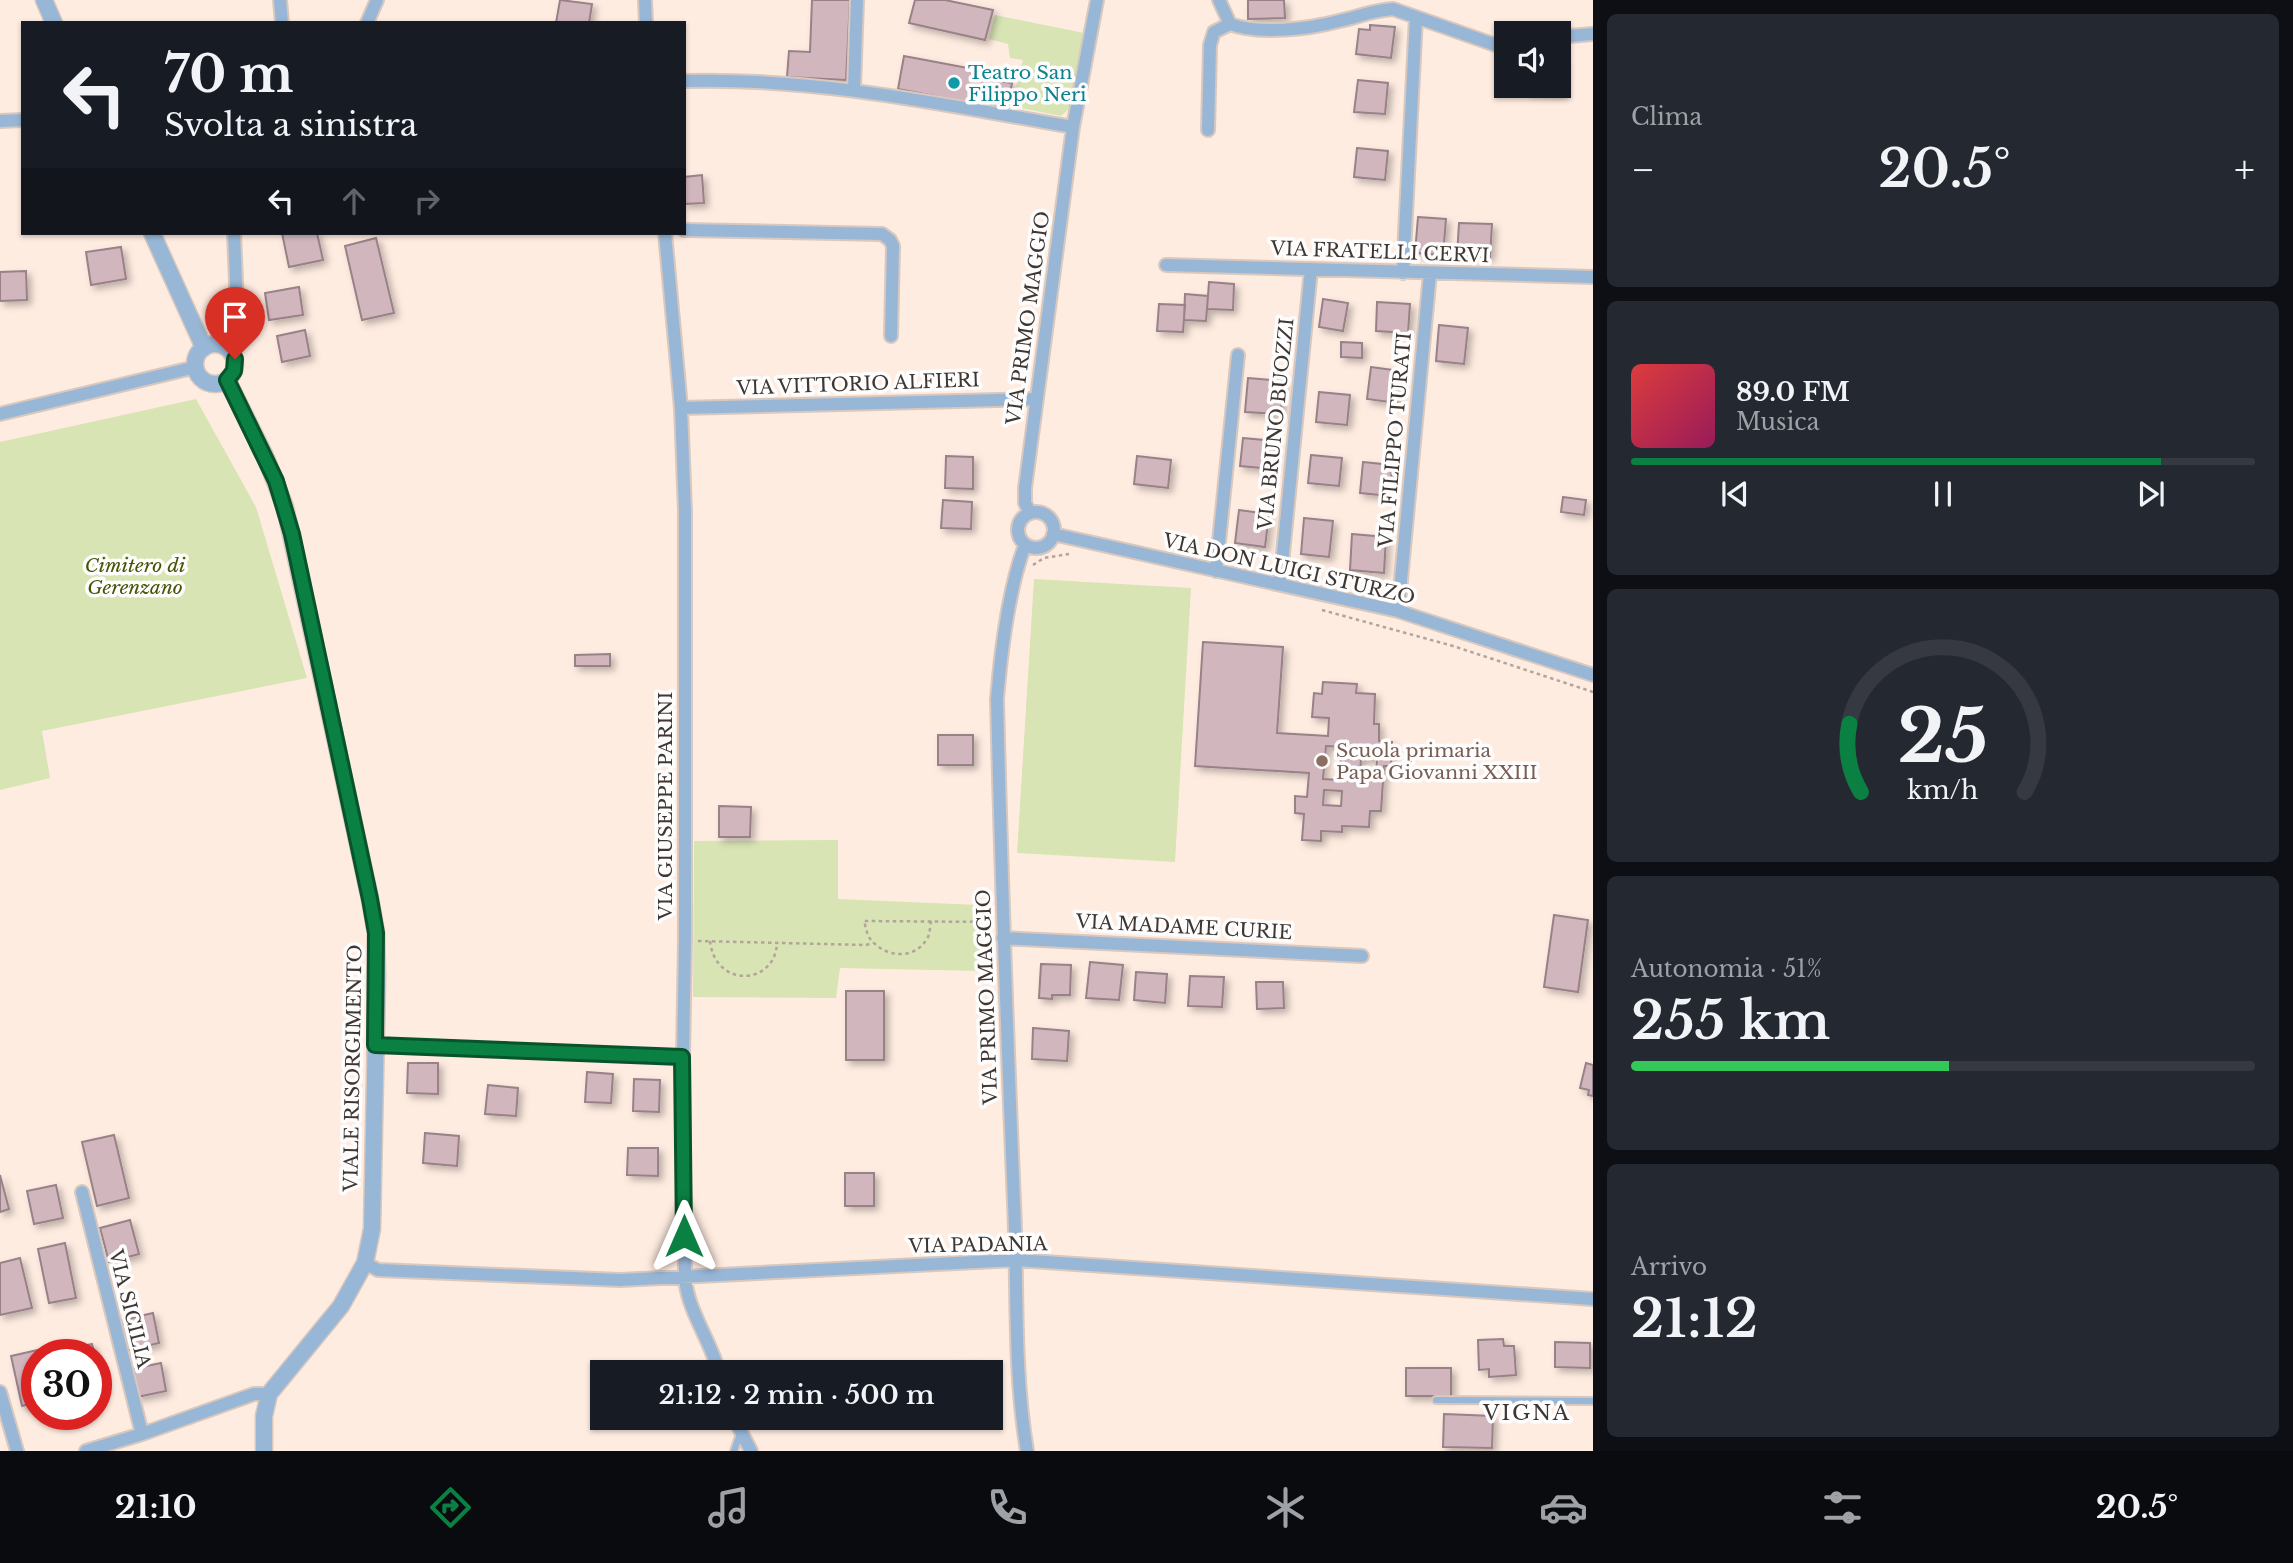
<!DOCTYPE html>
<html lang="it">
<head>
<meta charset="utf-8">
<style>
	:root { --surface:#171b24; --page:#242831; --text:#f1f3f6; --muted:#9ea1a6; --line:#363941; --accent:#0b8043 }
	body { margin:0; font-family:"Libre Baskerville",serif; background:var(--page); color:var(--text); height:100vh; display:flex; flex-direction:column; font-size:26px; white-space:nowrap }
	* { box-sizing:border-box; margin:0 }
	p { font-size:23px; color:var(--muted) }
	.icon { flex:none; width:38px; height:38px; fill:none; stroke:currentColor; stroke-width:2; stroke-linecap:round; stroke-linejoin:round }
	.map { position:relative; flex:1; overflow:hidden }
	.details { display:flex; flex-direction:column; gap:14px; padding:14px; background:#0d0f14; width:700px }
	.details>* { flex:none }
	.banner { position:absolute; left:21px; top:21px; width:665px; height:214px; border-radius:0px; box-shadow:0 2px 5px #0004; background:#171b24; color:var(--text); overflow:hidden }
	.buttons { position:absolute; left:1494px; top:21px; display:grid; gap:14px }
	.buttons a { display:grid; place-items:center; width:77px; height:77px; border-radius:0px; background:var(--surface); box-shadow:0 2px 5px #0004; font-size:35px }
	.speed { position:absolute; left:21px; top:1339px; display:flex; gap:14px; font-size:35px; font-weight:700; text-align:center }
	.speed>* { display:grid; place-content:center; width:91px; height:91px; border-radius:50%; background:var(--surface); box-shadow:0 2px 5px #0004; line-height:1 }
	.speed .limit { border:10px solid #d22; background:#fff; color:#111 }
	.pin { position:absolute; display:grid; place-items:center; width:60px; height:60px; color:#fff; margin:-72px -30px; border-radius:50% 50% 50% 0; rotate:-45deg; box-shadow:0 0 7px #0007 }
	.pin .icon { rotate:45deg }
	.me { position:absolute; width:77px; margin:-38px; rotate:0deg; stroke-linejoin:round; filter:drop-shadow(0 0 5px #0008) }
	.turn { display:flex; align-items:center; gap:24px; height:147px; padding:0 28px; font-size:32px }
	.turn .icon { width:91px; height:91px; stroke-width:2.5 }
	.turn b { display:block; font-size:49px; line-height:60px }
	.lanes { display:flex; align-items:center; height:66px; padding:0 28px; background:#0003; justify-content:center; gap:35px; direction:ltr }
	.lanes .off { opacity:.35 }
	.big { font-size:52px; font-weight:600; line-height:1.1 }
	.details .card { flex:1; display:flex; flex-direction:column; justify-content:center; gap:10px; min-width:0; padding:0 24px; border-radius:10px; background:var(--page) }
	.details .dial { align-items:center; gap:0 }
	.dial svg { height:182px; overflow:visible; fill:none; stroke:var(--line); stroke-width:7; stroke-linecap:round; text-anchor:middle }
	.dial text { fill:var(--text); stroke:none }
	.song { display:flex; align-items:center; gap:21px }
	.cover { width:84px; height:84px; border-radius:10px; background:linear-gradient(135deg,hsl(0 70% 55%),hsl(330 70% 35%)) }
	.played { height:7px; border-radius:4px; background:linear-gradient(90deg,var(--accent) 85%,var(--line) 85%) }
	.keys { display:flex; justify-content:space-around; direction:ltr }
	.heat { display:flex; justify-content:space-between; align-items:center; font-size:38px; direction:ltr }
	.charge { height:10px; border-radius:5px; background:linear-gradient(90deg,#34c759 51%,var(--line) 0) }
	.trip { position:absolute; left:590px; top:1360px; width:413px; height:70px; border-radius:0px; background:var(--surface); box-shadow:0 2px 5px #0004; font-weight:600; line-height:70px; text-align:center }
	.tab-bar { display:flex; height:112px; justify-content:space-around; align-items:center; background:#090b0e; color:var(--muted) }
	.tab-bar .icon { width:49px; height:49px }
	.tab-bar .active { color:var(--accent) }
	.tab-bar b { font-size:32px; color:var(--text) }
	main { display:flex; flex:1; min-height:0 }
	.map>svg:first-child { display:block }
	.green { fill:#d8e4b4 }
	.building { fill:#d1b6be; stroke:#998188; stroke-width:2; fill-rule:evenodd; filter:url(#shadow) }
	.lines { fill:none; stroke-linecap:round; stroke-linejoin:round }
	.service-casing { stroke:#d9c8be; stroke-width:10 }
	.minor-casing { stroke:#d9c8be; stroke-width:16 }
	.tertiary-casing { stroke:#d9c8be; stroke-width:19 }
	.path { stroke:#b3a49b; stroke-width:2.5; stroke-dasharray:3.5 3.5; stroke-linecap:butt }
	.service { stroke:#98b7d7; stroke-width:6 }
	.minor { stroke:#98b7d7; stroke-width:12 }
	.tertiary { stroke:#98b7d7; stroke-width:16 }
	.route-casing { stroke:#07532c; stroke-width:18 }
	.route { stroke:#0b8043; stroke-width:12 }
	.culture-dot { fill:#0f9aa8; stroke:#fdfdfd; stroke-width:2.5 }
	.education-dot { fill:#8d6e63; stroke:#fdfdfd; stroke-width:2.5 }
	.labels { text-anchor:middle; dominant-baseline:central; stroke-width:7; stroke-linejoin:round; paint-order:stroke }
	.culture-label { font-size:19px; fill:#0d838f; stroke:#fdfdfd; text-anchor:start }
	.street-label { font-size:19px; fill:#403732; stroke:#fdfdfd }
	.park-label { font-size:19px; font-style:italic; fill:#465202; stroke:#fdfdfd }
	.education-label { font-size:19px; fill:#785e54; stroke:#fdfdfd; text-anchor:start }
	.neighbourhood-label { font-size:21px; letter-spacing:2px; fill:#403732; stroke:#fdfdfd }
</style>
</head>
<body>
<main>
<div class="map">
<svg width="1593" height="1451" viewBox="0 0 1593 1451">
	<defs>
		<filter id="shadow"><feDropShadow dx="4" dy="4" stdDeviation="3.5" flood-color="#0004"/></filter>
	</defs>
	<rect width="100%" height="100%" fill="#ffece1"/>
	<path class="green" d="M995,15L1084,33L1071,107L1061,116L1011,106L1023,60L1010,58L1008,44L989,39Z
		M196,399L256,507L307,678L42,731L50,778L0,790V442Z
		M1034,579L1191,588L1175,862L1017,853Z
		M838,840V899L979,905L980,971L840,968L836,998L693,997L694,841Z"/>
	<path class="building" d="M560,0L592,4L589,23H556Z
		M812,0H850L846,80L787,77L789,51L810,52Z
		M915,0H945L993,10L985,40L909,23Z
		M1248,0H1284L1285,18L1248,19Z
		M1370,25L1395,27L1391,58L1356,54L1359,29L1370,30Z
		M904,56L1005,75L1004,82L1012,83L1008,106L1000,105L998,108L898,89Z
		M1559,63H1562L1560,93L1528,91V86H1559Z
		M1358,80L1388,83L1385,114L1354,112Z
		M1357,148L1388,151L1385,180L1354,177Z
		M702,175L704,203L684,204V177Z
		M1418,217L1446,219L1443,255L1415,253Z
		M1459,223L1492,224L1490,257L1457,256Z
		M282,233H317L323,260L289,267Z
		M376,238L394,313L362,320L345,246Z
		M121,247L126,279L91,285L86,252Z
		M26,271L27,300L0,301V272Z
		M1209,282L1234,284L1233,310L1207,309Z
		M299,287L303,315L269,320L265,293Z
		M1185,294L1208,296L1206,321L1184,320Z
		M1323,299L1348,303L1343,331L1319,327Z
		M1377,302L1410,304L1408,333L1376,331Z
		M1159,304L1185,305L1183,332L1157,331Z
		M1439,325L1468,328L1464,364L1436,361Z
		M305,330L310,356L282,362L277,336Z
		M1341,342L1362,343V358L1341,357Z
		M1371,367L1401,371L1397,403L1367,399Z
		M1248,378L1283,381L1281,414L1245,412Z
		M1319,392L1350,395L1347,425L1316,422Z
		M1243,438L1275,441L1273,469L1240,466Z
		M1311,455L1342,458L1339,486L1308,483Z
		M946,456L973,457V489L945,488Z
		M1137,456L1171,460L1168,488L1134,484Z
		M1363,462L1392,465L1390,496L1360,493Z
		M1563,497L1586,500L1584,515L1561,512Z
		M943,500L972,502L971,529L941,528Z
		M1239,510L1269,514L1265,547L1235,543Z
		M1304,518L1333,521L1329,557L1301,554Z
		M1352,534L1386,537L1384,573L1350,570Z
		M1203,642L1283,647L1277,733L1328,736L1329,718L1312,717L1314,693L1322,694L1323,682L1357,684L1356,693L1375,694L1374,724H1379V741L1392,742L1391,766H1384L1381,811H1370L1369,827L1342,826V832L1321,831V841L1302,840L1304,814L1295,813V796L1307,797L1309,773L1195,766ZM1326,746L1342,747L1339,780L1323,779ZM1361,758L1377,759L1376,775L1360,774ZM1324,790L1342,791L1341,806L1323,805Z
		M610,654V666H575V655Z
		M938,735H973V765H938Z
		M719,806L751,807L750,837H719Z
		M1554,915L1588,920L1578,992L1544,987Z
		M1090,962L1123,965L1119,1000L1086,998Z
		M1041,964L1071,965L1070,995H1052V999L1039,998Z
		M1136,972L1167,974L1165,1003L1134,1000Z
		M1190,976L1224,977L1222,1007L1188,1006Z
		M1256,982H1283L1284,1008L1257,1009Z
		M846,991H884V1060H846Z
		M1033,1028L1069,1031L1067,1061L1032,1059Z
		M408,1063H438V1094L407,1093Z
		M1586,1063L1593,1065V1096L1588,1095L1589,1090L1580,1088Z
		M587,1072L613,1074L611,1103L585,1102Z
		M634,1079L660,1080L659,1112L633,1111Z
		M488,1085L518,1088L516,1116L485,1114Z
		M425,1133L459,1136L457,1166L423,1163Z
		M114,1135L129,1198L97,1206L82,1142Z
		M628,1148H658V1176L627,1175Z
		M845,1173H874V1206H845Z
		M0,1175L9,1209L0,1212Z
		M56,1185L63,1218L34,1224L27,1191Z
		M130,1220L139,1254L109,1262L100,1228Z
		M65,1243L76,1298L49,1303L38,1249Z
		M20,1258L32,1308L0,1315V1263Z
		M153,1313L159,1343L125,1351L118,1321Z
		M1503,1339L1504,1346H1514L1516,1375L1489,1377V1369L1479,1370L1478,1340Z
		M1555,1342L1590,1343V1368L1555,1367Z
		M92,1344L95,1354H58L57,1352Z
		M42,1349L43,1354H37V1402L22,1406L11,1356Z
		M978,1362L979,1372H945L944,1365Z
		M161,1363L166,1391L137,1397L132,1369Z
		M1406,1368H1451V1396H1406Z
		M1444,1414L1493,1416L1492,1448L1443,1447Z"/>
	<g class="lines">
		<g class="service-casing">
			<path id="service" d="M1436,1400L1593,1401
				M734,1451L740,1434"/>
		</g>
		<g class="minor-casing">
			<path id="minor" d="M280,0L282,23
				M645,0L646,23
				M1219,0L1230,24C1259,35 1309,29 1339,21C1358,17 1373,10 1393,9L1507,49
				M367,23L377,0
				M1559,37L1593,34
				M684,81C815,77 945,105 1073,127
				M854,89L857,0
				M0,121L23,120
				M1208,130L1210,45L1214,32L1230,24
				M684,230L882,234L890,240L893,246L891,336
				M665,233L681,408L685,511V940L683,1057L685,1278C688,1312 710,1339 719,1372
				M1166,265L1593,277
				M1403,273L1416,17
				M232,354L238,330L234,233
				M681,408L1037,399
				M0,414L196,367
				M1018 530a18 18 0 1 1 36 0a18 18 0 1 1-36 0Z
				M1030,513L1025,503V488L1073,127L1097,0
				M1053,534L1398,611L1593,675
				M1025,545C1008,590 1001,651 997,699C1001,867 1007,1035 1014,1203C1018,1286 1013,1368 1027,1451
				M1216,571L1238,355
				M1280,584L1311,269
				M1398,611L1430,273
				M1003,938L1362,956
				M375,1045L683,1057
				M82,1192L142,1434
				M365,1263L378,1270L620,1280L1016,1260L1593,1299
				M0,1392L17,1451
				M734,1418L751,1451
				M86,1451L142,1434L254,1394H269"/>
		</g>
		<g class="tertiary-casing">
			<path id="tertiary" d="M44,0L54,23
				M152,233L204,348
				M195 364a20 20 0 1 1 40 0a20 20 0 1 1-40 0Z
				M227,380L265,456L285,507L370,899L376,933L377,976L372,1229L365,1263L341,1306L269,1394L264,1416V1451"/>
		</g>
		<path class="path" d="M1033,565L1044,558L1069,554
			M1322,610L1453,646L1593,692
			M931,921C930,926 930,933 928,937C916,960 887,958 872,941C867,936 866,928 864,921L990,922
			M698,941L866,945L873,943
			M710,941C715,988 774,986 777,944
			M1030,1237L1039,1248"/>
		<use href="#service" class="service"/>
		<use href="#minor" class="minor"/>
		<use href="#tertiary" class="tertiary"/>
	</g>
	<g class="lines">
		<g class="route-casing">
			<path id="route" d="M235,359L234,371L227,380L276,481L292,534L370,899L376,933L375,1045L682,1057L684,1236"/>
		</g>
		<use href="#route" class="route"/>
	</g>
	<circle class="culture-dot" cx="954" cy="83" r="7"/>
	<circle class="education-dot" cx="1322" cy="761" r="7"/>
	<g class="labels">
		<g class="culture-label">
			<text x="968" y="72">Teatro San<tspan x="968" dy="22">Filippo Neri</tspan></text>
		</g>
		<g class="street-label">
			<text transform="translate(1380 252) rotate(2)">VIA FRATELLI CERVI</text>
			<text transform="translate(1028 318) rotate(-82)">VIA PRIMO MAGGIO</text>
			<text transform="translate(858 384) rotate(-2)">VIA VITTORIO ALFIERI</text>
			<text transform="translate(1276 424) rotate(-84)">VIA BRUNO BUOZZI</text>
			<text transform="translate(1395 440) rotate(-85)">VIA FILIPPO TURATI</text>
			<text transform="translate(1289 569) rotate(13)">VIA DON LUIGI STURZO</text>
			<text transform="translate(665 806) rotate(-90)">VIA GIUSEPPE PARINI</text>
			<text transform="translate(1184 927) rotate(3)">VIA MADAME CURIE</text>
			<text transform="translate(987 997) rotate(-92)">VIA PRIMO MAGGIO</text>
			<text transform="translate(353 1068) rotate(-89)">VIALE RISORGIMENTO</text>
			<text transform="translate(978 1245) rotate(-1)">VIA PADANIA</text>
			<text transform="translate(130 1309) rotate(76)">VIA SICILIA</text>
		</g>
		<g class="park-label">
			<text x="135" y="565">Cimitero di<tspan x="135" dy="22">Gerenzano</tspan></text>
		</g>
		<g class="education-label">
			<text x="1336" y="750">Scuola primaria<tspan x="1336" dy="22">Papa Giovanni XXIII</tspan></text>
		</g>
		<g class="neighbourhood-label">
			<text x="1527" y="1413">VIGNA</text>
		</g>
	</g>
</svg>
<div class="buttons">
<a><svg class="icon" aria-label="sound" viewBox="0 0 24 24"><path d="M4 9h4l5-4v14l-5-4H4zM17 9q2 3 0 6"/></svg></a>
</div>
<div class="speed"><div class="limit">30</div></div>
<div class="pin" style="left:235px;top:359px;background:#d93025"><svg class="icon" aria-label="arrive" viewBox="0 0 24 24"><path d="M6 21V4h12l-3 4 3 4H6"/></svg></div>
<svg class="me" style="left:684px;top:1236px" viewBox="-20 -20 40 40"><path d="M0-17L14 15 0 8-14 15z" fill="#0b8043" stroke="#fff" stroke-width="4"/></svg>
<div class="trip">21:12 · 2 min · 500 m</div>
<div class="banner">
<div class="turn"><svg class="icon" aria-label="left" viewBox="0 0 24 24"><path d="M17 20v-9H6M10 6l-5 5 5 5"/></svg><div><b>70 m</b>Svolta a sinistra</div></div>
<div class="lanes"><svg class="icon" aria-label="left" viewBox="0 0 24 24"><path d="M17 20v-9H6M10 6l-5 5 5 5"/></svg><svg class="icon off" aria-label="ahead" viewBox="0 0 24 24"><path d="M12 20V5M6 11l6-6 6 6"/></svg><svg class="icon off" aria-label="right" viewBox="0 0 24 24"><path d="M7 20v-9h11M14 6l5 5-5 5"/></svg></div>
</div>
</div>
<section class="details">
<div class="card"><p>Clima</p>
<div class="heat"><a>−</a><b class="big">20.5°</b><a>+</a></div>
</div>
<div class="card">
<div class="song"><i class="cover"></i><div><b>89.0 FM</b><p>Musica</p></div></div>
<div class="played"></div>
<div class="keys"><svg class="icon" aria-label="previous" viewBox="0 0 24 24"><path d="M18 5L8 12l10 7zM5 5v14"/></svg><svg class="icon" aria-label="pause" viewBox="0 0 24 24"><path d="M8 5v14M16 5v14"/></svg><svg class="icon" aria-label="next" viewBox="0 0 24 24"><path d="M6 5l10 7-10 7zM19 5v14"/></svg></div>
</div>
<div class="card dial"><svg viewBox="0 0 100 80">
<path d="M14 69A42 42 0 1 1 86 69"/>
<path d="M14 69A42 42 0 0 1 9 39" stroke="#0b8043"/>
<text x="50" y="56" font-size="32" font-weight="700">25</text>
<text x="50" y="72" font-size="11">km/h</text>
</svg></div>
<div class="card"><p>Autonomia · 51%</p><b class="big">255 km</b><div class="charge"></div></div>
<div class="card"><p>Arrivo</p><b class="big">21:12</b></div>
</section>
</main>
<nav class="tab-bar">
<b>21:10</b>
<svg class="icon active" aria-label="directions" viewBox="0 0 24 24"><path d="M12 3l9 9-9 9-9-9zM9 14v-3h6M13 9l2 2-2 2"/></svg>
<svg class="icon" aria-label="music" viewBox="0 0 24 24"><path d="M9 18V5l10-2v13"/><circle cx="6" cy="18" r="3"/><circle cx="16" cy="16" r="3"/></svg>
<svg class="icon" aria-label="phone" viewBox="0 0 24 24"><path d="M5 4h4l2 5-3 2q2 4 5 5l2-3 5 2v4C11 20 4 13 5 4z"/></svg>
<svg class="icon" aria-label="climate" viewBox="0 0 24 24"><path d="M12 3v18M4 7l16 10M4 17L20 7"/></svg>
<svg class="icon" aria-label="car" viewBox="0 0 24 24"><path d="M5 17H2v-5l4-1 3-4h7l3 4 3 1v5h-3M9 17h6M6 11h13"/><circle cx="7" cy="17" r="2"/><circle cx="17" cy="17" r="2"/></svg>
<svg class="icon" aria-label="filters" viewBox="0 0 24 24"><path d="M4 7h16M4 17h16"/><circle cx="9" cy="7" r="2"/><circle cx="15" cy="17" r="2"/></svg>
<b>20.5°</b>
</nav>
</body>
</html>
